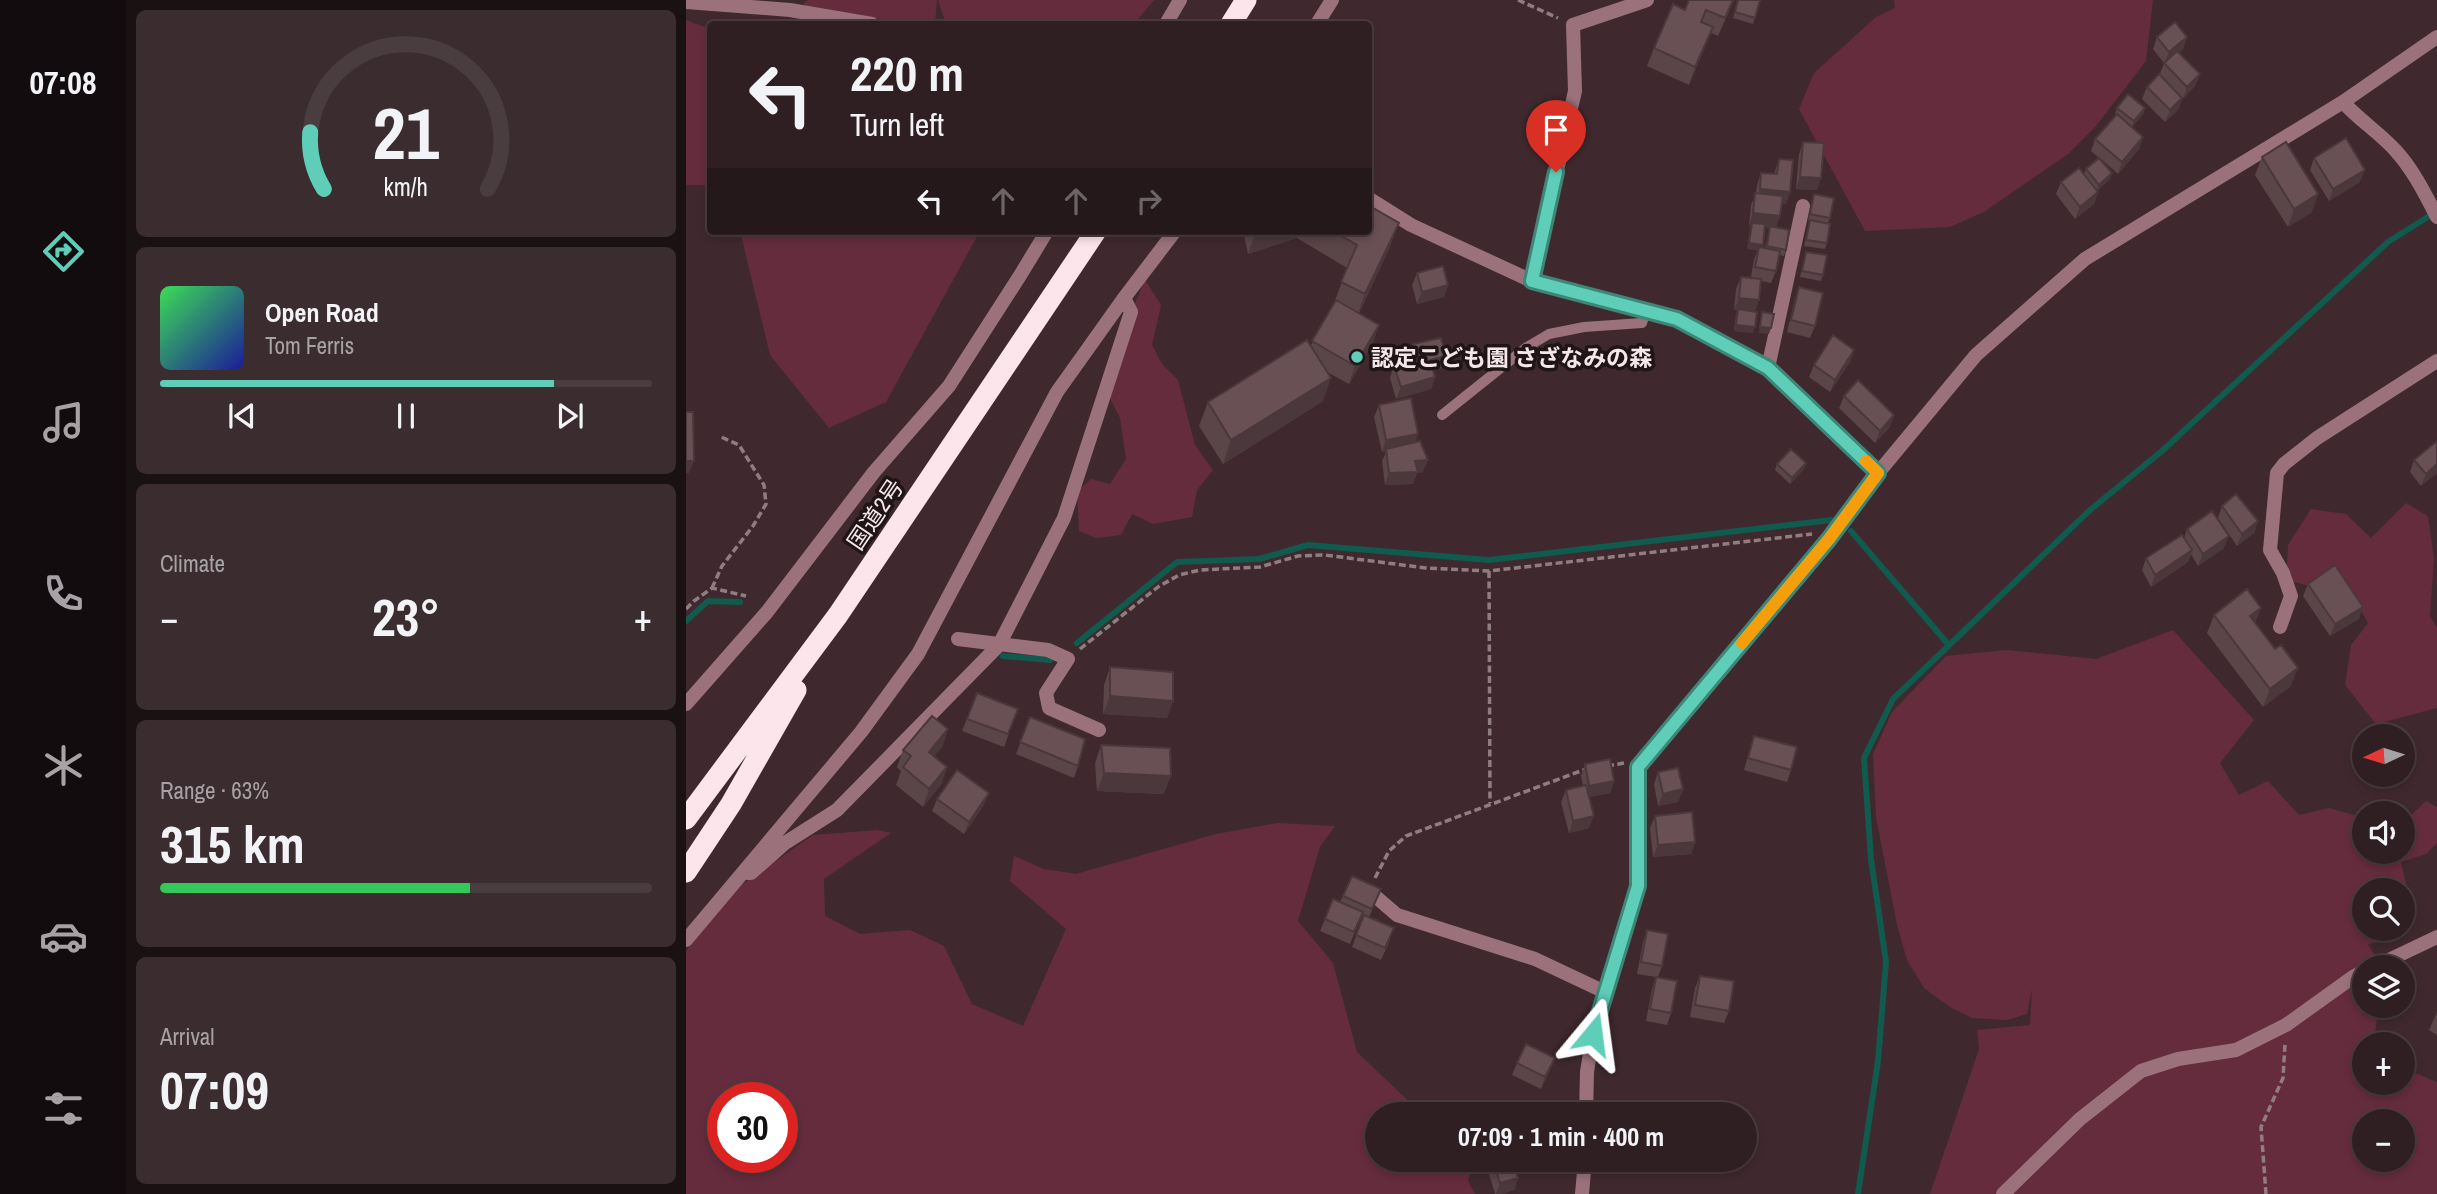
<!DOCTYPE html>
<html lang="en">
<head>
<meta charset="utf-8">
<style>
	:root { --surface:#2f1f22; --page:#3b2c2f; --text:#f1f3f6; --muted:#a7a2a5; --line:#4a3d40; --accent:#5eceb8 }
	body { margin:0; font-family:"Archivo Narrow","Noto Sans JP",sans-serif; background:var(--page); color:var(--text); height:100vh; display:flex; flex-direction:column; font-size:26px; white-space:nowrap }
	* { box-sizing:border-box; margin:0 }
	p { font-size:23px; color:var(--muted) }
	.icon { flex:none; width:38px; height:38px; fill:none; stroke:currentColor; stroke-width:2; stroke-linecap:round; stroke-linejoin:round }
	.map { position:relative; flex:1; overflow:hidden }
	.panel { display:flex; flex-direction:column; gap:10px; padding:10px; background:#1a1113; width:560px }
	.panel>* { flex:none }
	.top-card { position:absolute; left:21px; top:21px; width:665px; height:214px; border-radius:7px; box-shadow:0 4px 10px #0003,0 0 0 2px var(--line); background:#2f1f22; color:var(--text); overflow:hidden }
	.needle { width:46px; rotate:266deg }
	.buttons { position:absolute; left:1666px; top:724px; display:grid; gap:14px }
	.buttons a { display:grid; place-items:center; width:63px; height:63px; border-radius:50%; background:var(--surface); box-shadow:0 4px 10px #0003,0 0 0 2px var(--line); font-size:35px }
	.speed { position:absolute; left:21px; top:1082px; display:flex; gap:14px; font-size:35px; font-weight:700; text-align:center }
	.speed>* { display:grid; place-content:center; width:91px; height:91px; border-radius:50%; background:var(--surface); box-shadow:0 4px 10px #0003,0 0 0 2px var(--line); line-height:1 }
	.speed .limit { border:10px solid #d22; background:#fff; color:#111 }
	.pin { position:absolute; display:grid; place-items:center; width:60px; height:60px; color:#fff; margin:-72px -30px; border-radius:50% 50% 50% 0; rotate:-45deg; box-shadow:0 0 7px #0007 }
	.pin .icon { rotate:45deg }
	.me { position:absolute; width:77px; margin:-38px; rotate:16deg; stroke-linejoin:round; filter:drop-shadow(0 0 5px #0008) }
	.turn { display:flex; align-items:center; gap:24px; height:147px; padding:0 28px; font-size:32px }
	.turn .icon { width:91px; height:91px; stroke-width:2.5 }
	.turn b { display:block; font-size:49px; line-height:60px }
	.lanes { display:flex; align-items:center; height:66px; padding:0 28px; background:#0003; justify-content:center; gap:35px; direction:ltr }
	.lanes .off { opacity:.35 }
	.big { font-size:52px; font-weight:800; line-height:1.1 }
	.panel .card { flex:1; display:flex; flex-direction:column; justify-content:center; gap:10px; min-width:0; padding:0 24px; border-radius:10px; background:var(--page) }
	.panel .dial { align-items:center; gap:0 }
	.dial svg { height:182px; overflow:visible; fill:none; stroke:var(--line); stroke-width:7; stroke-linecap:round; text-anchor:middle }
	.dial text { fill:var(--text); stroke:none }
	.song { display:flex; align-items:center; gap:21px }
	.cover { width:84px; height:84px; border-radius:10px; background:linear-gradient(135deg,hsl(130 70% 55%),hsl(240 70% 35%)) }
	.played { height:7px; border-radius:4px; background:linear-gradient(90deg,var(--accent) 80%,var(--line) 80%) }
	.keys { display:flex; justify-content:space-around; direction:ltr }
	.heat { display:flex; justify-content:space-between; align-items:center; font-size:38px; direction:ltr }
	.charge { height:10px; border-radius:5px; background:linear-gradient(90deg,#34c759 63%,var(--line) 0) }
	.trip { position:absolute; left:679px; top:1102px; width:392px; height:70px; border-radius:35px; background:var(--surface); box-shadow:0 4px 10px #0003,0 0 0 2px var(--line); font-weight:800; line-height:70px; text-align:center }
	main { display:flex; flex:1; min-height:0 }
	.tabs { display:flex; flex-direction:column; width:126px; justify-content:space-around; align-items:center; background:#130c0e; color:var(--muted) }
	.tabs .icon { width:49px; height:49px }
	.tabs .selected { color:var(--accent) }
	.tabs b { font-size:32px; color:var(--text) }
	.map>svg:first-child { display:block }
	.green { fill:#652c3d; fill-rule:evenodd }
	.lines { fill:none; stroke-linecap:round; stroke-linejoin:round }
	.stream { stroke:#105a4e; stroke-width:6 }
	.path { stroke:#907d82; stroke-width:3.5; stroke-dasharray:7 3.5; stroke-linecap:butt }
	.lane { stroke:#9b727b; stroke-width:10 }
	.street { stroke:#9b727b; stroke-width:14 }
	.highway { stroke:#fce6eb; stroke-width:21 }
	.wall { fill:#5a4549; fill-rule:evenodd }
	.shaded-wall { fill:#4a383c }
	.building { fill:#695055; stroke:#4a383c; stroke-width:2 }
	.route-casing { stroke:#3d8678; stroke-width:18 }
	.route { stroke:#5eceb8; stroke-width:12 }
	.slow { stroke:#f59e0b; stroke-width:12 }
	.poi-dot { fill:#5eceb8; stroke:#1f1517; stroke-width:2.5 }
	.labels { text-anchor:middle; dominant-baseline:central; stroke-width:7; stroke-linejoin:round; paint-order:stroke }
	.poi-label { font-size:23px; font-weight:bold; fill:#f5e6e9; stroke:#1f1517; text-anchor:start }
	.street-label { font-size:23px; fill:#f5e6e9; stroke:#1f1517 }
</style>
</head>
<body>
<main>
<nav class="tabs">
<b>07:08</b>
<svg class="icon selected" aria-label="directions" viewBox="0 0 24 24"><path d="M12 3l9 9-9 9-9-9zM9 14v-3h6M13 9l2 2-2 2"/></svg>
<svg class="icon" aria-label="music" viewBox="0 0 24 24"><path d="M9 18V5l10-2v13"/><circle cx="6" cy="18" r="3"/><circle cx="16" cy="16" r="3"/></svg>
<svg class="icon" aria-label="phone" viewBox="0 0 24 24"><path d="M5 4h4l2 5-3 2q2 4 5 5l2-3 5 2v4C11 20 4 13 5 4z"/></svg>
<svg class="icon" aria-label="climate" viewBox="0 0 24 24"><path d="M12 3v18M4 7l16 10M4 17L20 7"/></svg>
<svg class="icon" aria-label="car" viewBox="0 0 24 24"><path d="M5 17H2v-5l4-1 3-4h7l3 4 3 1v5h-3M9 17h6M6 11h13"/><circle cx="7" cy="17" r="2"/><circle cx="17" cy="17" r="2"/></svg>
<svg class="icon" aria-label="filters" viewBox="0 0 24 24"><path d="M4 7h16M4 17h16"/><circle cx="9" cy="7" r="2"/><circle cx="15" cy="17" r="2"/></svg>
</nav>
<section class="panel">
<div class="card dial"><svg viewBox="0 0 100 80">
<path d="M14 69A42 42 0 1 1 86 69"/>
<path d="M14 69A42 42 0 0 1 8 44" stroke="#5eceb8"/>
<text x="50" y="56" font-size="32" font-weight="700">21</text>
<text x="50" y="72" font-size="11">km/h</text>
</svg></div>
<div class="card">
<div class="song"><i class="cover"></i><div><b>Open Road</b><p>Tom Ferris</p></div></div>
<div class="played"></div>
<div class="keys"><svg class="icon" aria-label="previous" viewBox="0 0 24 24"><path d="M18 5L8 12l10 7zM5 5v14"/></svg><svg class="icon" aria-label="pause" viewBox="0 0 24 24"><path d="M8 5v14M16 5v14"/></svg><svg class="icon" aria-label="next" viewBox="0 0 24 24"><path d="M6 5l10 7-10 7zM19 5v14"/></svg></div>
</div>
<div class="card"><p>Climate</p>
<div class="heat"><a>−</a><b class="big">23°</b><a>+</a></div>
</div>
<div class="card"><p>Range · 63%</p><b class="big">315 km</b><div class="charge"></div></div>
<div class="card"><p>Arrival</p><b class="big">07:09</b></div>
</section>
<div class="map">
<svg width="1751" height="1194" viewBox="0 0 1751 1194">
	<rect width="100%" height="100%" fill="#3f292e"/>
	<path class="green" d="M122,0H251L249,24H230L127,9L117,4Z
		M252,0H468L448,24H260Z
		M1208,0H1467L1460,61L1410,126L1382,154L1298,212L1264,227L1179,231L1113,109L1128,73L1190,17L1209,8Z
		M0,20L24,29V188L21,185H0Z
		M54,231H294L200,402L143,428L84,355Z
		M459,280L475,305L466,345L476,364L492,380L509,445L527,470L511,490L506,517L467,524L446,514L435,535L410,538L393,531L391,492L405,479L424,484L440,459L434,418L423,396L440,325Z
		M1720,503L1742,516L1748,559L1744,616L1751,628V708L1690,724L1659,685L1665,645L1682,623L1652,568L1620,585L1600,580L1602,545L1625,509L1660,514L1685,538Z
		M1487,630L1568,720L1534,763L1553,795L1582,781L1613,815L1643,808L1678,818V852H1717V823L1740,801L1751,807V843L1740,854L1715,862L1729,923L1714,937L1682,944L1696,968H1678V1006H1693L1687,1045H1678V1083H1717V1068L1751,1082V1194H1244L1293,1049L1291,1030L1344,1025L1346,989L1341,1014L1321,1020L1286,1018L1264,1007L1238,988L1221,960L1211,925L1190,817L1187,754L1206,712L1260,656L1320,650L1410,659ZM1678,891H1717V929H1678ZM1678,1122H1717V1160H1678Z
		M592,823L649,826L634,847L612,921L647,963L671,1052L734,1112L755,1115H691V1160H789L782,1181L789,1194H0V951L41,895L127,835L191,830L205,833L138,879L139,916L174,934L224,930L258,946L286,1004L337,1026L380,929L324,881L328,856L358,869L390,874L530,834ZM37,1097H96V1157H37Z"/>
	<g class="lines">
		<path class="stream" d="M1165,531L1262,644
			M0,621L22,601L54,602
			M391,643L491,562L573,559L622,545L803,560L1146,520
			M317,656L364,660
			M1172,1194L1192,1061L1200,962L1185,859L1178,758L1207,699L1404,510L1476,451L1702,242L1748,213"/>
		<path class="path" d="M832,0L872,18
			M803,571L804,803
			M26,588L36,566L67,526L80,504L78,485L53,445L33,436
			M0,609L8,601L26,588L60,596
			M394,649L472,587L493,575L514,570L574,567L612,556L639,555L740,568L803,571L1126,534
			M921,766L938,763
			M689,878L703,851L720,836L900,769
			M1580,1194L1575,1127L1597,1078L1599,1044"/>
		<path class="lane" d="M756,415L841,347L863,334L898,327L956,323L960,312"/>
		<path class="street" d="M0,2L104,10L186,24
			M480,24L494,0
			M631,24L646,0
			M1657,102C1673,120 1694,133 1710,151C1728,171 1739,194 1751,217
			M682,198L725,225L846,281L991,319L1082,368L1192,473
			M846,281L889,91L887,25L961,0
			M1082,368L1117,206
			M1594,627L1605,596L1597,573L1584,550L1591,473L1598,464L1631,438L1751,361
			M272,639L362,650L382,659L360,693L363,708L413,730
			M0,704L81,612L188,472L263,386L335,274L361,231
			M62,873H65L99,843L151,810L313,645L378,518L445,312L438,298
			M682,890L711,915L849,959L919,992
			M0,940L175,732L232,654L371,392L438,298L489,231
			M1686,968L1751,937
			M900,1115L901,1072L907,1034L952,886V767L1143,539L1192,473L1290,355L1399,259L1657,102L1751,37
			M896,1194L899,1160
			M1317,1194L1394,1119L1455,1071L1492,1059L1550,1050L1600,1025L1667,977L1678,971"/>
		<path class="highway" d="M545,24L560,0
			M0,819L152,615L410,231
			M0,872L45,804L110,690"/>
	</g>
	<path class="wall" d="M1003,0H1048L1032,36L1025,33L1003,85L961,66L968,48L999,10Z
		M1052,0H1074L1067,24L1047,18Z
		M1471,37H1501L1497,49L1492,53L1514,74L1509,86L1496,99L1492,110L1479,122L1456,99L1461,87L1474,74L1478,63L1467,49Z
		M1431,108H1459L1457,114L1446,127L1457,137L1453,149L1432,174L1415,159L1424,179L1411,191L1412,192L1408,204L1389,219L1370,194L1375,182L1398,174L1400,169L1413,158L1405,151L1409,139L1430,115L1429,114Z
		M1117,142L1131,190L1110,189L1113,154Z
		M1576,157L1626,212L1602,227L1569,175Z
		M1628,158L1674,182L1643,201L1624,170Z
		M1093,159L1104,192L1100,204H1096L1090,227L1100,250L1098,256L1093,255L1090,271L1085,283L1075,281L1069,311L1067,333L1048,331L1050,315L1052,310H1048L1050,289L1055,277H1065L1068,259L1072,250L1061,249L1065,226L1063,225L1065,205L1070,193L1071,185L1075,173L1088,174ZM1079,227L1084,228L1079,248H1076Z
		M1128,194L1144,218L1142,223L1141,243L1139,249L1118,246L1124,220H1122Z
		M557,231H682L704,247L673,313L693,325L687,343L663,384L641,372L637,401L537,464L513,426L522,402L625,345L647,306L661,268L611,238L562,254Z
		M1120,252L1137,275L1135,281L1114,277Z
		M731,273L762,285L758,297L731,304L726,285Z
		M1113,287L1129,326L1124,338L1101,332L1109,299Z
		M727,344L756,368L747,371L749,377L745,389L710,399L704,378L708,366L724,362L723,356Z
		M1168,350L1164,362L1144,392L1123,377L1128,365Z
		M1158,396L1204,427L1189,443L1153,408Z
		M693,405L730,442L737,472L731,473L727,484L699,485L696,461L700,452H696L688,417Z
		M1728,460L1751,473L1735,486L1724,472Z
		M1120,463L1118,469L1104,484L1089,470L1091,464Z
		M1536,506L1572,521L1568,533L1551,546L1532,518Z
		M1501,529L1538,548L1512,566L1505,554L1502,562L1465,587L1456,570L1460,558L1498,538Z
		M1622,584L1673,619L1644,636L1617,596Z
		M1575,608L1569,623L1605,686L1577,707L1521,633L1528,615Z
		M424,667L487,701L481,718L417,714L418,685Z
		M291,693L332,709L318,747L276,731Z
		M344,717L392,766L388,778L330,754Z
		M262,729L256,747L248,756L261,767L255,785L237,807L210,785L215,771L211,767L217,750Z
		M1068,736L1105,770L1101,782L1058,770Z
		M415,745L478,794L411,791L409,763Z
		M899,764L928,781L924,793L903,797V828L883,833L875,802L880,790L897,786L895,776Z
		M972,772L997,789L992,802L972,806L968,784Z
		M251,799L298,805L278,834L246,811Z
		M969,816L1009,842L1005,854L967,857L964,828Z
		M657,896L690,901L683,917L704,940L695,960L666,947L677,918L675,917L664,944L634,931L639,919L654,902Z
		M961,930L976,966L972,977L985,1013L981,1025L960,1021L966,989L970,977L951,974L957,942Z
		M1014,976L1043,1011L1038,1023L1004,1017L1009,988Z
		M1751,1012V1035L1743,1030Z
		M831,1063L864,1070L855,1089L826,1075Z
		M801,1160H827L832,1178L828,1190L815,1194H809L800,1164Z"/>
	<path class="shaded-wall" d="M1027,27L1020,45L1003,85L1009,67Z
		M1501,37L1497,49L1478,64L1483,52Z
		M1514,74L1509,86L1497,99L1501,87Z
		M1496,98L1492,110L1479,122L1484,110Z
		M1459,108L1457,114L1446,127L1448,121Z
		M1457,137L1453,149L1432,174L1436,162Z
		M1679,170L1674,182L1643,201L1647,189Z
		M1426,173L1424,179L1411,191L1413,185Z
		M1114,177L1135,178L1131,190L1110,189Z
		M1074,189L1104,192L1100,204L1070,201Z
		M1412,192L1408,204L1389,219L1394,207Z
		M1632,194L1626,212L1602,227L1608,209Z
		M1067,213L1094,216L1090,228L1066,226V223L1065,226L1063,225Z
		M713,223L704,247L670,318L679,294Z
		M570,231H613L611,238L562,254Z
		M1063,243L1077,245L1075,251L1073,247L1072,250L1061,249Z
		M762,285L758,297L731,304L736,292Z
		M1053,298L1073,300L1069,312L1048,310Z
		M693,325L687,343L663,384L669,366Z
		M1050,325L1069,327L1067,333L1048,331Z
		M1074,327L1085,328L1083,334L1072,333Z
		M1168,350L1164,362L1144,392L1149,380Z
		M760,356L756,368L740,372L744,360Z
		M749,377L745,389L710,399L715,387Z
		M645,378L637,401L537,464L545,440Z
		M1208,415L1204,427L1189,443L1194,431Z
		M732,434L728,446L700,449V452H696L700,440Z
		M742,460L737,472L731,473L727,484L699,485L703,473L729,461Z
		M0,461H8L3,473H0Z
		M1120,463L1118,469L1104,484L1106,478Z
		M1751,464V473L1735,486L1740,474Z
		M1572,521L1568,533L1551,546L1556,534Z
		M1543,536L1538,548L1512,566L1517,554Z
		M1506,550L1502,562L1465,587L1469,575Z
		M1677,607L1673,619L1644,636L1649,624Z
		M1575,608L1568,626L1564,616Z
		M1612,668L1605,686L1577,707L1584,689Z
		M424,696L487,701L481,718L417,714Z
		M262,729L256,747L236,770L243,752Z
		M261,767L255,785L237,807L243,789Z
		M418,773L485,776L478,794L411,791Z
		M928,781L924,793L899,798L903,786Z
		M997,789L992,802L972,806L977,794Z
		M303,793L298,805L278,834L283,822Z
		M908,816L903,828L883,833L887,821Z
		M1009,842L1005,854L967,857L972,845Z
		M869,1058L864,1070L855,1089L859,1077Z
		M832,1178L828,1190L815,1194H810L814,1183Z"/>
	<path class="building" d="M1003,0H1047L1039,18L1020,10L1015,22L1027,27L1009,67L968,48L987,4L999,10Z
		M1052,0H1074L1069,18L1049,12Z
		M1489,22L1501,37L1483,52L1471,37Z
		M1491,51L1514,74L1501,87L1478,63Z
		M1473,74L1496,98L1484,110L1461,87Z
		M1442,94L1459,108L1448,121L1431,108Z
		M1431,114L1457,137L1436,162L1409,139Z
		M1660,138L1679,170L1647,189L1628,158Z
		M1117,142L1138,143L1135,178L1114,177Z
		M1600,142L1632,194L1608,209L1576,157Z
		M1413,158L1426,173L1413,185L1400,169Z
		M1093,159L1107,160L1104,192L1074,189L1075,173L1091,174Z
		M1393,168L1412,192L1394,207L1375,182Z
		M1069,193L1097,196L1094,216L1067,213Z
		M1128,194L1148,198L1144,218L1124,214Z
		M682,205L713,223L679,294L655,282L671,245L647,231H682Z
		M1124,220L1144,224L1141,243L1120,240Z
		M1066,223L1079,224L1077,245L1063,243Z
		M1084,226L1103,230L1100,250L1081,246Z
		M1073,247L1094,251L1090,271L1069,267Z
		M1120,252L1141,255L1137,275L1116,271Z
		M757,266L762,285L736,292L731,273Z
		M1055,277L1075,279L1073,300L1053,298Z
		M1113,287L1137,293L1129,326L1105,320Z
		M650,300L693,325L669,366L626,341Z
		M1052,309L1071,312L1069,327L1050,325Z
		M1076,312L1088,314L1085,328L1074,327Z
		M1147,335L1168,350L1149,380L1128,365Z
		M755,338L760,356L744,360L749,377L715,387L708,366L731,360L727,344Z
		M621,340L645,378L545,440L522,402Z
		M1172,380L1208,415L1194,431L1158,396Z
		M725,398L732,434L700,440L693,405Z
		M0,412H7L8,461H0Z
		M734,441L742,460L729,461L732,472L703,473L700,449Z
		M1751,441V464L1740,474L1728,460Z
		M1105,449L1120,463L1106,478L1091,464Z
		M1550,494L1572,521L1556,534L1536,506Z
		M1526,511L1543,536L1517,554L1501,529Z
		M1496,535L1506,550L1469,575L1460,558Z
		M1649,565L1677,607L1649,624L1622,584Z
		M1561,589L1575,608L1564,616L1589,649L1595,645L1612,668L1584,689L1528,615Z
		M424,667L487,672V701L424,696Z
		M291,693L332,709L322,734L281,719Z
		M246,716L262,729L243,752L261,767L243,789L217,767L225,756L217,750Z
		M344,717L399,739L392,766L334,742Z
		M1068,736L1111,747L1105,770L1062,758Z
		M415,745L484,748L485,776L418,773Z
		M924,759L928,781L903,786L899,764Z
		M992,768L997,789L977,794L972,772Z
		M271,770L303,793L283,822L251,799Z
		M900,785L908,816L887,821L880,790Z
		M1006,812L1009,842L972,845L969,816Z
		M666,876L695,889L686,909L657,896Z
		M647,899L677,912L668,932L639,919Z
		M678,915L708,928L699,948L670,935Z
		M961,930L982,934L976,966L955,962Z
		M1014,976L1048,981L1043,1011L1009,1005Z
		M970,977L991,981L985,1013L964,1009Z
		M840,1044L869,1058L859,1077L831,1063Z
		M807,1160H827L832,1178L814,1183Z"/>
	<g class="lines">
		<g class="route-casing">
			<path id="route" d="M870,172L846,281L991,319L1082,368L1192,473L1143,539L952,767V886L907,1034"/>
		</g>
		<use href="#route" class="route"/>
		<path class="slow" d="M1056,643L1143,539L1192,473L1180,461"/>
	</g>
	<circle class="poi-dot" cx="671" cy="357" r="7"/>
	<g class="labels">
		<g class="poi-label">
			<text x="685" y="357">認定こども園 さざなみの森</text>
		</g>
		<g class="street-label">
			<text transform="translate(189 514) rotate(-56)">国道2号</text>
		</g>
	</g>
</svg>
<div class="buttons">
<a><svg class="needle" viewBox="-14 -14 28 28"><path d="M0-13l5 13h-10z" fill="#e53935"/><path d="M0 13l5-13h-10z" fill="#a7a2a5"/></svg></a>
<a><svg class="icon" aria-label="sound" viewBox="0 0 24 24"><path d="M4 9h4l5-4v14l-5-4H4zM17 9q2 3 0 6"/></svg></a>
<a><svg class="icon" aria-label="search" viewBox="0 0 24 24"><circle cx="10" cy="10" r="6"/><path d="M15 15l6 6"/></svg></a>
<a><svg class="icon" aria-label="layers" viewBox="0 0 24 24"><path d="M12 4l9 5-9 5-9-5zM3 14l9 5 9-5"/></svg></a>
<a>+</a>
<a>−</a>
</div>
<div class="speed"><div class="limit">30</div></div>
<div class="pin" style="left:870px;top:172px;background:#d93025"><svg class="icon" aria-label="arrive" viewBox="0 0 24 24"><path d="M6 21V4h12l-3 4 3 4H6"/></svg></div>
<svg class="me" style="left:907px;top:1034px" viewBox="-20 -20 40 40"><path d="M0-17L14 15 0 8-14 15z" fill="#5eceb8" stroke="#fff" stroke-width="4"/></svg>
<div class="trip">07:09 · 1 min · 400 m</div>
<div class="top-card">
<div class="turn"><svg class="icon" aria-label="left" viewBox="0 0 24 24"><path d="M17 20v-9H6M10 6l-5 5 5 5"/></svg><div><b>220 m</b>Turn left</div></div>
<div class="lanes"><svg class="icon" aria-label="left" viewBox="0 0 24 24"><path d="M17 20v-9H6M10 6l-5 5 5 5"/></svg><svg class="icon off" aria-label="ahead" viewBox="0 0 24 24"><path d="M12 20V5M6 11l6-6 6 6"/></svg><svg class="icon off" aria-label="ahead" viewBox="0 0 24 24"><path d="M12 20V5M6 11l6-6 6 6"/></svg><svg class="icon off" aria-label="right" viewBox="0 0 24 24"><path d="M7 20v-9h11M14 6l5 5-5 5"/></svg></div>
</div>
</div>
</main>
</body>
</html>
